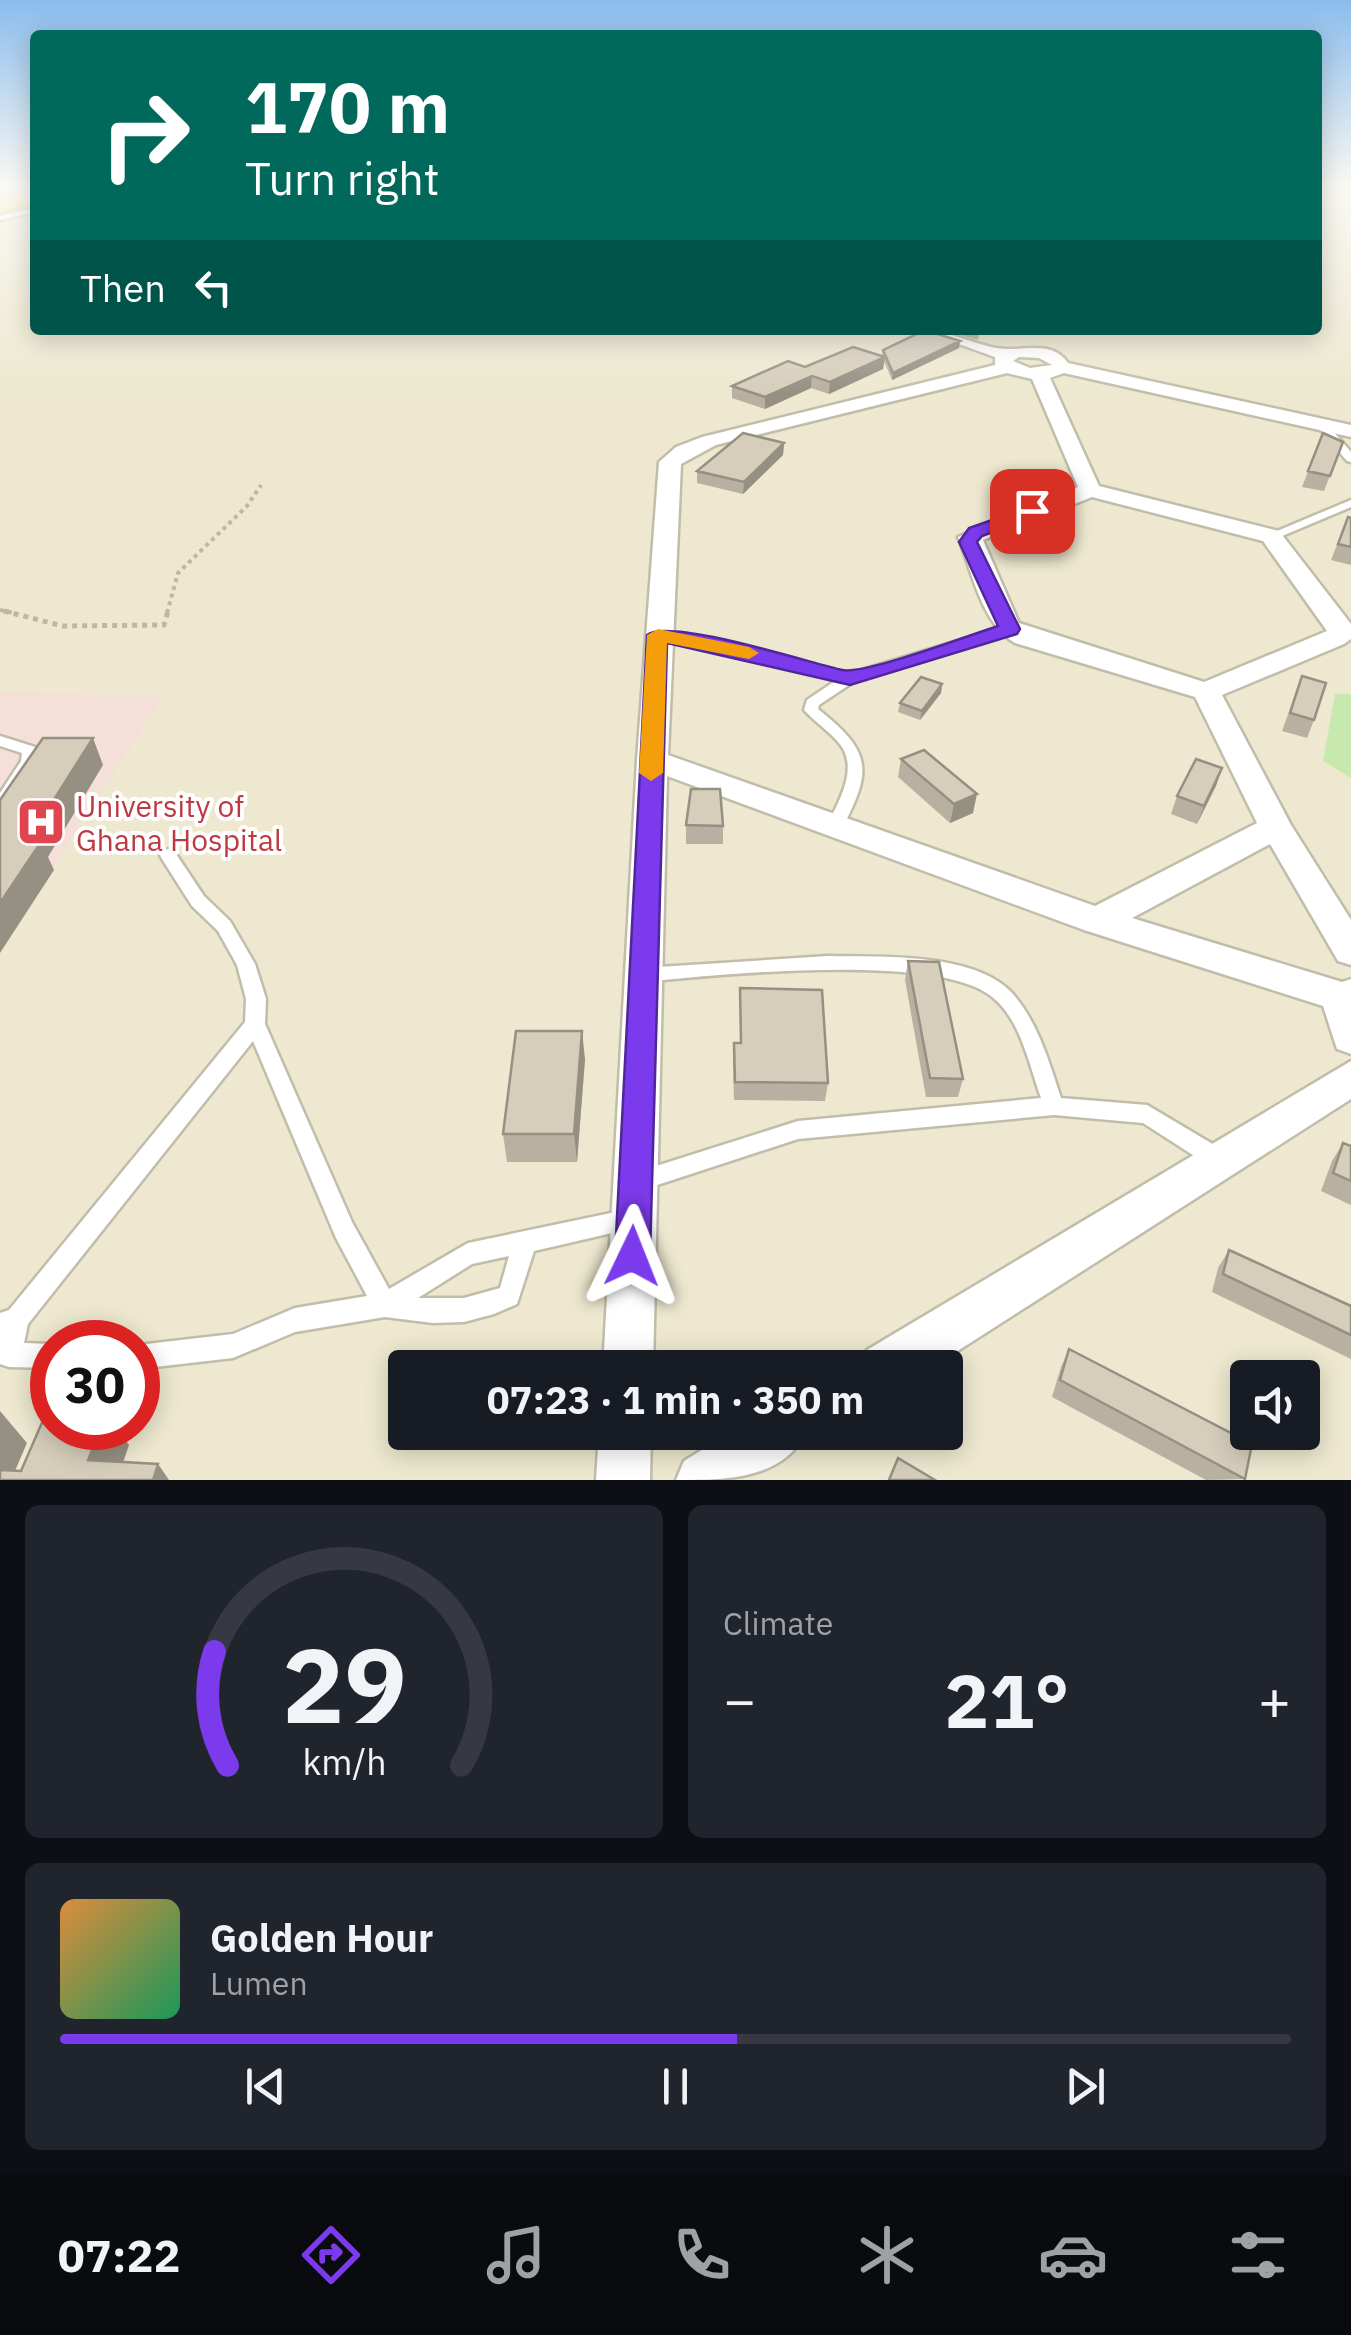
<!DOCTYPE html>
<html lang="en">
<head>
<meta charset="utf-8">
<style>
	:root { --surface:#171b24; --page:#20242c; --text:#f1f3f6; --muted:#9ea1a6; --line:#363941; --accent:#7c3aed }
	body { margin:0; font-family:"IBM Plex Sans",sans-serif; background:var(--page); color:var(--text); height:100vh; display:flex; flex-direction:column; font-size:38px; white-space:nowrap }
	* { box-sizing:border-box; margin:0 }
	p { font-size:32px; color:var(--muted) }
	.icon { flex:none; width:55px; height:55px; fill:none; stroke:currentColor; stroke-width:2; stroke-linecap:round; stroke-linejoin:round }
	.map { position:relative; height:1480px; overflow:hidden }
	.panel { display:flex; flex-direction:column; gap:25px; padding:25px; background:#0d0f14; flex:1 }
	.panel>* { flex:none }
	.top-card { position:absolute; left:30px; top:30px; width:1292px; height:305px; border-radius:10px; box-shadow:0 5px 25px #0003; background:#00695c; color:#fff; overflow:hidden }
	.controls { position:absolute; left:1230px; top:1360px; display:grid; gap:20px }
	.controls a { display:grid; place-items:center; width:90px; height:90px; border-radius:10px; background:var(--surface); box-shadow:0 5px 25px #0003; font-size:50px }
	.speed { position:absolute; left:30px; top:1320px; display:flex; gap:20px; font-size:50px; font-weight:700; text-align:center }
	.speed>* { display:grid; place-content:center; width:130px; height:130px; border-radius:50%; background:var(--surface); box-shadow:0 5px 25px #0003; line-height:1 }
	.speed .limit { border:15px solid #d22; background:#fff; color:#111 }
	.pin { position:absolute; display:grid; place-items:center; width:85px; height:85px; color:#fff; margin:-42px; border-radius:20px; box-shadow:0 5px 15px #0006 }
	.me { position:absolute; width:110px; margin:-55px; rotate:2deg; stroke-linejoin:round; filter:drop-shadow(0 0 8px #0008) }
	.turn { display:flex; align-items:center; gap:35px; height:210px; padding:0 50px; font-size:45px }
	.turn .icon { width:130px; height:130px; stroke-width:2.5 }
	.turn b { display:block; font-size:70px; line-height:85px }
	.then { display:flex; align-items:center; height:95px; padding:0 50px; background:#0003; gap:20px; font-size:38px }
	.big { font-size:75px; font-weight:700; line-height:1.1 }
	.panel .card { flex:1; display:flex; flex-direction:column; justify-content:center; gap:15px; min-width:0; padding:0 35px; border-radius:15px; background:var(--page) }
	.panel .dial { align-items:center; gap:0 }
	.dial svg { height:260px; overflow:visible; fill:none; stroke:var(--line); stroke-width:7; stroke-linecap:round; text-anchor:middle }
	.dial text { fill:var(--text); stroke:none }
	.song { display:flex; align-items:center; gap:30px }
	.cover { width:120px; height:120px; border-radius:15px; background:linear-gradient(135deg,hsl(30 70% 55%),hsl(150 70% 35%)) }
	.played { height:10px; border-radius:5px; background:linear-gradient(90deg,var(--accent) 55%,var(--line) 55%) }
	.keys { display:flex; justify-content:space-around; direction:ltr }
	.heat { display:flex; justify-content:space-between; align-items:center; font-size:55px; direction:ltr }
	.panel .tiles { flex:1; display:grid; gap:25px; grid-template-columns:1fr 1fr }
	.card:last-child { grid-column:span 2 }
	.trip { position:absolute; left:388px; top:1350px; width:575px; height:100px; border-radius:10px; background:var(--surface); box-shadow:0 5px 25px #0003; font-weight:700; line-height:100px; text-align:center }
	.tab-bar { display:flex; height:160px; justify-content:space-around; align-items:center; background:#090b0e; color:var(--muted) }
	.tab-bar .icon { width:70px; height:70px }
	.tab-bar .selected { color:var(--accent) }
	.tab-bar b { font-size:45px; color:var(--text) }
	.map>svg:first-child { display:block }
	.education { fill:#ede8cf; fill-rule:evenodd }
	.medical { fill:#f5e0d9 }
	.green { fill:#c8e9ad }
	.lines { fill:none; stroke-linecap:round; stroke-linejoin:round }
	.service-casing { stroke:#c2bdab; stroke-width:5 }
	.minor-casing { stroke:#c2bdab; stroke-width:5 }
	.trunk-casing { stroke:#e2b531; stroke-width:5 }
	.path-far1 { stroke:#c2b899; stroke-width:4; stroke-dasharray:4 4; stroke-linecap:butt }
	.path { stroke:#c2b899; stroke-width:5; stroke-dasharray:5 5; stroke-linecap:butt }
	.service { fill:#fff; fill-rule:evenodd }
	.minor { fill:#fff; fill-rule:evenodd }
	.trunk { fill:#ffe47d; fill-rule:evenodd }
	.wall { fill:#b8b1a1 }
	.shaded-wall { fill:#969083 }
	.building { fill:#d6cebb; stroke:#969083; stroke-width:2.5 }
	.route { fill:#7c3aed; stroke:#51269a; stroke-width:2.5 }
	.slow { fill:#f59e0b }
	.labels { text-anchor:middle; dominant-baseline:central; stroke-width:8; stroke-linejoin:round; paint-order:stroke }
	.health-label { font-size:30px; fill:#be3a42; stroke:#fff; text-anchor:start }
</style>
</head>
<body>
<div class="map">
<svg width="1351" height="1480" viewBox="0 0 1351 1480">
	<rect width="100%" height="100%" fill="#f4f1e6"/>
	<path class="education" d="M0,186H35V330H1318V186H1351V1480H0ZM52,1342H138V1428H52ZM405,1368H945V1432H405ZM1248,1378H1302V1432H1248Z"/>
	<path class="medical" d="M0,692L164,696L0,949Z"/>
	<path class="green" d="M1335,694H1351V778L1323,761Z"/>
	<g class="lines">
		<g class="service-casing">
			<path id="service" d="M35,208V212L0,220V216Z
				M1318,423H1326L1351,452V462L1347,461L1318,427Z
				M1351,500V507L1275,539H1267L1265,536Z
				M1010,625L1015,626L1017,629L1015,632L855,681L819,705L818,709C872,752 873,770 841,830H829L827,826C838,802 860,768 839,743C829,731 815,722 804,710L807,700L838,679L705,646L658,639L651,635L658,631L705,638L849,674Z
				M0,736L35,747C40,768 17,791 6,809L0,810V793L21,761L22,753L0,746Z
				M168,849L174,851L204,896L230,921L255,964L266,999L265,1024L352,1222L389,1289L468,1243L630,1209L638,1213L641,1220L638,1227L534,1251L517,1304L494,1314L464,1322L433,1323L385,1317L295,1332L233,1358L138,1369V1345L233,1334L295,1308L367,1296L336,1238L253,1041L28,1324L24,1343L52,1344V1368L9,1367L0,1364V1313L9,1310L245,1022L246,999L237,965L218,931L192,906L162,859L160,855L162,851ZM509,1256L500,1288L464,1298H418L472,1264Z
				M828,956C879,957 975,952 1012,993C1038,1022 1049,1062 1061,1098L1147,1105L1226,1152L1229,1159L1226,1166L1218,1169L1210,1166L1143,1123L1054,1115L798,1139L639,1191L631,1188L628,1181L631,1174L798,1121L1041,1098C1029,1065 1021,1019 991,996C934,952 717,975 643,982L636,980L634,975L636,970L643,968Z"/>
		</g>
		<g class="minor-casing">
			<path id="minor" d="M920,330C952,330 981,349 1008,349C1030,349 1054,342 1068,363L1351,425V437L1064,373L1050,378L1099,486L1279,531L1351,624V639L1344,644L1222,695L1291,825L1351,920V965L1338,961L1270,844L1132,918L1342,982L1351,979V1054L1337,1049L1323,1006L1084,930L667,776L653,1368H603L637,760L659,462L676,447L702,437L995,365V357ZM1019,357L1039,358L1052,365L1030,368L1013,361ZM1007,373L1032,379L1078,487L958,537C972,571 981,623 1015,643L1195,697L1257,823L1095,906L668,755L681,464L716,445ZM1092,497L1263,541L1327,631L1204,682L1019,623L983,540Z
				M1351,1061V1099L931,1368H860L867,1350Z
				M599,1432H651L650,1480H596Z
				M731,1432H806C783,1480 725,1480 676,1480L684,1461Z"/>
		</g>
		<g class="trunk-casing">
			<path id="trunk" d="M35,188V201L0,212V198Z"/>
		</g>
		<path class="path-far1" d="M0,610L14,613
			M167,613L178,573L247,506L261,485"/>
		<path class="path" d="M4,611L63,626L164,625L168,611"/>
		<use href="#service" class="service"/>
		<use href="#minor" class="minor"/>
		<use href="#trunk" class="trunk"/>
	</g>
	<path class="wall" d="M942,330H990L979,335L978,340Z
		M959,348L892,380L884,361L883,369L829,394L811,388L765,409L732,398V386L805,367L882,356L883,350Z
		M1323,433L1343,442L1324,491L1302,487Z
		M784,443L783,455L743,494L697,483V471Z
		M1348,517L1351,518V565L1331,560Z
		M1302,676L1314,720L1307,738L1282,731Z
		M942,684L941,693L920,720L898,712L900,703Z
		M901,759L973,813L950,823L898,777Z
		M1222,768L1197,824L1171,814L1177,796Z
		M686,825L723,826V844H686Z
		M908,961L963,1079L958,1097H926L905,980Z
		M740,988L828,1083L825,1101L734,1100L733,1061L734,1043H740Z
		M585,1059L577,1162H507L503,1134Z
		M1343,1143L1351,1146V1205L1321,1191L1332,1161Z
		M1229,1250L1351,1306V1359L1212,1292L1218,1268Z
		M1069,1349L1245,1479L1206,1480L1052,1397L1061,1367Z"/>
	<path class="shaded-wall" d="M960,341L959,348L892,380L893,373Z
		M885,357L883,369L829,394L830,382Z
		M812,376L811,388L765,409V397Z
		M784,443L783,455L743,494L744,482Z
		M942,684L941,693L920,720L922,711Z
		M93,738L103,765L48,857L54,870L0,953V903L27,842Z
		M1222,768L1216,786L1197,824L1204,806Z
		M977,794L973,813L950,823L954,804Z
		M582,1031L585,1059L577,1162L574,1134Z
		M0,1411L27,1443L11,1480H0Z
		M101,1428H117L129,1445L117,1480L88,1460Z
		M158,1464L169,1480H153Z"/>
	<path class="building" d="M925,330L960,341L893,373L883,350Z
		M853,347L885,357L830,382L812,376L765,397L732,386L788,361L805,367Z
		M743,433L784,443L744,482L697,471Z
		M1323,433L1343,442L1330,476L1308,471Z
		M1348,517L1351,518V547L1338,544Z
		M1302,676L1326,683L1314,720L1290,713Z
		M921,677L942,684L922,711L900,703Z
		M43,738H93L27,842H41L0,903V800Z
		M924,750L977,794L954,804L901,759Z
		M1196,759L1222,768L1204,806L1177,796Z
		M691,789H720L723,826L686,825Z
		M908,961L939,962L963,1079L930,1078Z
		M740,988L822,990L828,1083L735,1082L734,1043H741Z
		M516,1031H582L574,1134H503Z
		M1343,1143L1351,1146V1181L1333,1173Z
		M1229,1250L1351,1306V1335L1223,1274Z
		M1069,1349L1252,1444L1245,1479L1060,1380Z
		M47,1411H52V1428H101L88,1460L158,1464L153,1480H0V1470L21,1471Z
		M898,1458L935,1480H889Z"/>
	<linearGradient id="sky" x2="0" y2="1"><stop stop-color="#8bbcec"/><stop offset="0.47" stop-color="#faf9f4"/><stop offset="1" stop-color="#faf9f4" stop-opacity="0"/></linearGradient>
	<rect width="1351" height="394" fill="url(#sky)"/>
	<path class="route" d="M1032,506L1041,511L1039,515L982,536L977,542L1020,629L1017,634L850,685L667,643L650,1256L645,1268L632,1273L620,1268L615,1256L647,635C668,617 810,663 842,670C864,675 970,635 998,626L959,542L969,528Z"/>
	<path class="slow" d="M658,629L749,647L759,653L749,659L667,643L663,773L651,781L639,773L647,635Z"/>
	<defs>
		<g id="hospital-square" transform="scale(2.5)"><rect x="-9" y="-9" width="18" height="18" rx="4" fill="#e0444e" stroke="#fff"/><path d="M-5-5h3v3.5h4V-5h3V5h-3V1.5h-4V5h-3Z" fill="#fff"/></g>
	</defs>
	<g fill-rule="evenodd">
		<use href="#hospital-square" x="41" y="822"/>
	</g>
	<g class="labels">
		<g class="health-label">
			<text x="76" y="805">University of<tspan x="76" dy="34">Ghana Hospital</tspan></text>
		</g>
	</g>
</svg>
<div class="controls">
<a><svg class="icon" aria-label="sound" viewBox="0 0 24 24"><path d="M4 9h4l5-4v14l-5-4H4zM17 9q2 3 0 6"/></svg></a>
</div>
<div class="speed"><div class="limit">30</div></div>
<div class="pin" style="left:1032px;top:511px;background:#d93025"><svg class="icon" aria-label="arrive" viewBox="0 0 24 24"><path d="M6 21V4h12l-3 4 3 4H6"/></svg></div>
<svg class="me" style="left:632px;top:1256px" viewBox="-20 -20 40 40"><path d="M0-17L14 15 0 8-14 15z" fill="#7c3aed" stroke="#fff" stroke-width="4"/></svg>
<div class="trip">07:23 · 1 min · 350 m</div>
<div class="top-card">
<div class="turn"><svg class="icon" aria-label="right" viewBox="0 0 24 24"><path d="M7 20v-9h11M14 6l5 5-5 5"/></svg><div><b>170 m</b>Turn right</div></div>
<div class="then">Then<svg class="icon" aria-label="left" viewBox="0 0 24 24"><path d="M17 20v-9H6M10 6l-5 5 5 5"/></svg></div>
</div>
</div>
<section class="panel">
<div class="tiles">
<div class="card dial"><svg viewBox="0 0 100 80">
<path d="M14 69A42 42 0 1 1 86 69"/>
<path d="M14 69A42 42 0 0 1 10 34" stroke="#7c3aed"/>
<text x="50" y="56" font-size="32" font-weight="700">29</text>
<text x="50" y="72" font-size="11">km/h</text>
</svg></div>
<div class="card"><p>Climate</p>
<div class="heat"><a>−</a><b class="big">21°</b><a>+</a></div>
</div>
<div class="card">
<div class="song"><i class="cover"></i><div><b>Golden Hour</b><p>Lumen</p></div></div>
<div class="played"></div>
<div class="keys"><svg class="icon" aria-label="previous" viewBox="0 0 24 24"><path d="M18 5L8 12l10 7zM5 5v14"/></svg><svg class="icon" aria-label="pause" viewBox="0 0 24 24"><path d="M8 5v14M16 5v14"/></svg><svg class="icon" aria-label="next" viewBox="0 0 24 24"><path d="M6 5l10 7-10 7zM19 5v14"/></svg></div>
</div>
</div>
</section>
<nav class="tab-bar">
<b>07:22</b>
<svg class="icon selected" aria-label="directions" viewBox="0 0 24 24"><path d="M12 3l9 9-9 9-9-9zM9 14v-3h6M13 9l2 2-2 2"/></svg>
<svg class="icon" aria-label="music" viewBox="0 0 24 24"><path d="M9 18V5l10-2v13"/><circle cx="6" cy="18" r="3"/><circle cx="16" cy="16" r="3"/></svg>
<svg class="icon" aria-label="phone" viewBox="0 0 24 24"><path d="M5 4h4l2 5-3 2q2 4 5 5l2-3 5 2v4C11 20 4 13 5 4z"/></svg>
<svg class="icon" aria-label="climate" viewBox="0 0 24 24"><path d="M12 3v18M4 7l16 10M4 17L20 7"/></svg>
<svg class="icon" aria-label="car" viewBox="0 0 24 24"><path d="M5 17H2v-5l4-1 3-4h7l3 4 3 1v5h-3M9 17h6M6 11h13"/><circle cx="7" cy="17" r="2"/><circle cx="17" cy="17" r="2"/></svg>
<svg class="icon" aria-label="filters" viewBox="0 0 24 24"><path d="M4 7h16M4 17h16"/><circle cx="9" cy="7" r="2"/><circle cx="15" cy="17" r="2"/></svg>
</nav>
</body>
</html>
